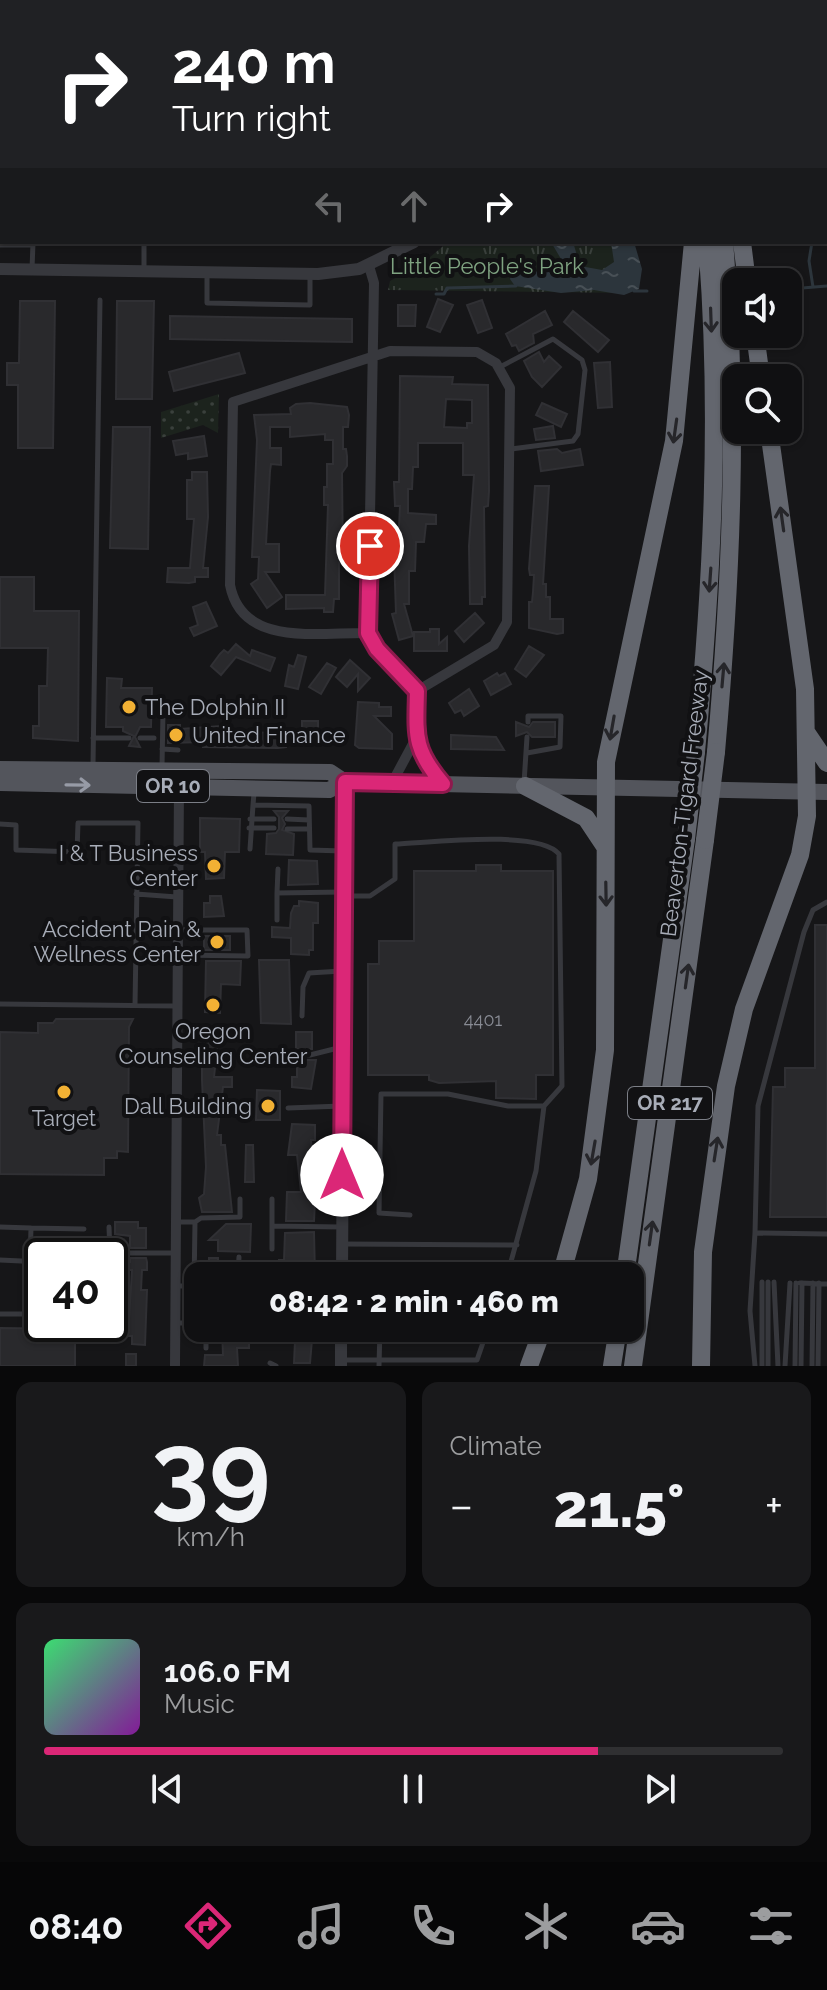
<!DOCTYPE html>
<html lang="en">
<head>
<meta charset="utf-8">
<style>
	:root { --surface:#101012; --page:#19191b; --text:#f1f3f6; --muted:#9c9d9f; --line:#303032; --accent:#db2777 }
	body { margin:0; font-family:Raleway,sans-serif; background:var(--page); color:var(--text); height:100vh; display:flex; flex-direction:column; font-size:30px; white-space:nowrap }
	* { box-sizing:border-box; margin:0 }
	p { font-size:26px; color:var(--muted) }
	.icon { flex:none; width:44px; height:44px; fill:none; stroke:currentColor; stroke-width:2; stroke-linecap:round; stroke-linejoin:round }
	.map { position:relative; height:1366px; overflow:hidden }
	.side { display:flex; flex-direction:column; gap:16px; padding:16px; background:#09090a; flex:1 }
	.side>* { flex:none }
	.top-card { position:absolute; left:0px; top:0px; width:828px; height:244px; box-shadow:0 2px 6px #0004,0 0 0 2px var(--line); background:#202124; color:#fff; overflow:hidden }
	.fabs { position:absolute; left:722px; top:268px; display:grid; gap:16px }
	.fabs a { display:grid; place-items:center; width:80px; height:80px; border-radius:16px; background:var(--surface); box-shadow:0 2px 6px #0004,0 0 0 2px var(--line); font-size:40px }
	.speed { position:absolute; left:24px; top:1238px; display:flex; gap:16px; font-size:40px; font-weight:700; text-align:center }
	.speed>* { display:grid; place-content:center; width:104px; height:104px; border-radius:50%; background:var(--surface); box-shadow:0 2px 6px #0004,0 0 0 2px var(--line); line-height:1 }
	.speed .limit { border:4px solid #111; border-radius:12px; background:#fff; color:#111 }
	.pin { position:absolute; display:grid; place-items:center; width:68px; height:68px; color:#fff; margin:-34px; border:4px solid #fff; border-radius:50%; box-shadow:0 2px 8px #0007 }
	.me { position:absolute; width:88px; margin:-44px; rotate:0deg; stroke-linejoin:round; filter:drop-shadow(0 0 6px #0008) }
	.turn { display:flex; align-items:center; gap:28px; height:168px; padding:0 40px; font-size:36px }
	.turn .icon { width:104px; height:104px; stroke-width:2.5 }
	.turn b { display:block; font-size:56px; line-height:68px }
	.lanes { display:flex; align-items:center; height:76px; padding:0 40px; background:#0003; justify-content:center; gap:40px; direction:ltr }
	.lanes .off { opacity:.35 }
	.big { font-size:60px; font-weight:800; line-height:1.1 }
	.side .tile { flex:1; display:flex; flex-direction:column; justify-content:center; gap:12px; min-width:0; padding:0 28px; border-radius:16px; background:var(--page) }
	.side .dial { align-items:center; gap:0 }
	.dial b { font-size:104px; line-height:1 }
	.song { display:flex; align-items:center; gap:24px }
	.cover { width:96px; height:96px; border-radius:12px; background:linear-gradient(135deg,hsl(140 70% 55%),hsl(290 70% 35%)) }
	.played { height:8px; border-radius:4px; background:linear-gradient(90deg,var(--accent) 75%,var(--line) 75%) }
	.keys { display:flex; justify-content:space-around; direction:ltr }
	.heat { display:flex; justify-content:space-between; align-items:center; font-size:44px; direction:ltr }
	.side .tiles { flex:1; display:grid; gap:16px; grid-template-columns:1fr 1fr }
	.tile:last-child { grid-column:span 2 }
	.trip { position:absolute; left:184px; top:1262px; width:460px; height:80px; border-radius:16px; background:var(--surface); box-shadow:0 2px 6px #0004,0 0 0 2px var(--line); font-weight:800; line-height:80px; text-align:center }
	.menu { display:flex; height:128px; justify-content:space-around; align-items:center; background:#060607; color:var(--muted) }
	.menu .icon { width:56px; height:56px }
	.menu .active { color:var(--accent) }
	.menu b { font-size:36px; color:var(--text) }
	.map>svg:first-child { display:block }
	.grass { fill:url(#grass-dots) }
	.wetland { fill:url(#wetland-marsh) }
	.park { fill:url(#park-tufts) }
	.water { fill:url(#water-ripples) }
	.lines { fill:none; stroke-linecap:round; stroke-linejoin:round }
	.stream { stroke:#2c353c; stroke-width:3 }
	.building { fill:#29292c; stroke:#303034; stroke-width:2; fill-rule:evenodd }
	.service { stroke:#37383d; stroke-width:5 }
	.minor { stroke:#37383d; stroke-width:10 }
	.tertiary { stroke:#37383d; stroke-width:12 }
	.primary { stroke:#53555c; stroke-width:16 }
	.motorway { stroke:#63666e; stroke-width:18 }
	.motorway-bridge { stroke:#63666e; stroke-width:18 }
	.oneway { stroke:#26262a }
	.oneway2 { stroke:#979ba6 }
	.route-casing { stroke:#8e194d; stroke-width:20 }
	.route { stroke:#db2777; stroke-width:14 }
	.poi-dot { fill:#f2b134; stroke:#111113; stroke-width:3 }
	.labels { text-anchor:middle; dominant-baseline:central; stroke-width:8; stroke-linejoin:round; paint-order:stroke }
	.number-label { font-size:18px; fill:#888b94 }
	.shield { fill:#111113; stroke:#7b7e86; stroke-width:2 }
	.shield-label { font-size:20px; font-weight:bold; fill:#a8adb8 }
	.park-label { font-size:22px; fill:#7fa381; stroke:#111113 }
	.poi-label { font-size:22px; fill:#a8adb8; stroke:#111113; text-anchor:end }
	.street-label { font-size:22px; fill:#a8adb8; stroke:#111113 }
</style>
</head>
<body>
<div class="map">
<svg width="827" height="1366" viewBox="0 0 827 1366">
	<defs>
		<pattern id="grass-dots" width="8" height="8" patternUnits="userSpaceOnUse" patternTransform="scale(2)"><rect width="8" height="8" fill="#1c231d"/><path d="M2 2h.1M6 6h.1" fill="none" stroke="#3a403c" stroke-width="1.8" stroke-linecap="round"/></pattern>
		<pattern id="wetland-marsh" width="20" height="14" patternUnits="userSpaceOnUse" patternTransform="scale(2)"><rect width="20" height="14" fill="#1c231d"/><path d="M1 5h8M5 5V1M11 12h8M15 12V8" fill="none" stroke="#3a403c"/></pattern>
		<pattern id="park-tufts" width="24" height="20" patternUnits="userSpaceOnUse" patternTransform="scale(2)"><rect width="24" height="20" fill="#1c231d"/><path d="M3 7l-1-3M5 7V3M7 7l1-3M15 17l-1-3M17 17v-4M19 17l1-3" fill="none" stroke="#3a403c"/></pattern>
		<pattern id="water-ripples" width="26" height="14" patternUnits="userSpaceOnUse" patternTransform="scale(2)"><rect width="26" height="14" fill="#2c353c"/><path d="M2 4q2-2 4 0t4 0M15 11q2-2 4 0t4 0" fill="none" stroke="#485056"/></pattern>
	</defs>
	<rect width="100%" height="100%" fill="#161618"/>
	<path class="grass" d="M219,394L218,433L203,425L161,438V412Z"/>
	<path class="wetland" d="M497,0H620L621,2H504Z"/>
	<path class="park" d="M448,242H628V293L388,290L390,281L423,263Z"/>
	<path class="water" d="M551,242H573L580,266L602,270L614,262L611,242H634L642,269L639,289L624,295L594,290L561,293L515,286L510,279L512,272L563,271L564,264Z"/>
	<g class="lines">
		<path class="stream" d="M812,242L809,261L813,287
			M802,288L827,286
			M634,291H647
			M436,294H444L447,288L516,286"/>
	</g>
	<path class="building" d="M438,299L453,305L440,332L427,327Z
		M482,300L492,328L478,333L467,305Z
		M20,301H55L53,448H18V385H7V363H19Z
		M117,301H154L152,399H116Z
		M398,305H416L415,326H398Z
		M545,311L552,325L533,334L534,343L519,351L516,345L512,346L506,334Z
		M573,311L609,340L598,352L564,322Z
		M170,316L352,319V342L170,339Z
		M539,352L544,362L549,356L561,367L542,387L532,377L524,361Z
		M239,353L245,373L174,391L169,372Z
		M610,362L612,407L598,408L594,363Z
		M400,376L453,377L452,384L488,385L489,491L488,506L484,507L485,597H482V604H470L469,546L474,475H463V443H418V467H413L412,489H408V513L436,515V524H426L424,542H416L415,571H409V604H404L413,636L399,640L392,614L396,613L394,555H398V548L400,506H395L394,482H399ZM446,399L472,400V423H467V428L444,427Z
		M310,403L347,407L349,415L348,427H343V449H346L347,456V466L342,473L343,563H339V599H334L333,612H324V608L286,609V595H325L328,505H324V487H327V464H333V440H325V434L290,437V427H270V448H281V465L271,464L270,471L266,544H279V572H265L282,597L267,608L251,584L258,579L259,557H252L257,440L254,415L291,414L290,408L296,404Z
		M542,403L567,414L561,427L536,415Z
		M553,426L555,438L536,440L534,429Z
		M113,427H150L148,549L110,548Z
		M204,436L207,456L188,459V453L176,455L173,441Z
		M557,449L562,453L580,449L583,465L541,471L538,451Z
		M192,472H207L208,517L203,568H208V577H195V582L189,583L167,582L168,568H190L194,519H187V480H192Z
		M535,486H549L543,584H546V597H550V619H563V633L557,634L529,628V602H532L533,592L534,575H530L529,569Z
		M0,577H34V611H79L78,741L33,738V726H39V686H47L48,648H0Z
		M206,602L217,626L194,636L190,628L198,625L193,607Z
		M475,613L484,623L464,642L455,631Z
		M430,629H439V644L447,637V651H414V632H430Z
		M236,644L250,656L252,650L275,658L270,671L236,657L221,675L211,666L220,654L224,650L228,653Z
		M529,646L544,655L526,677L515,669Z
		M298,655L306,657L298,689L285,686L289,665L294,667Z
		M350,660L370,678L358,691V674L347,687L336,677Z
		M327,663L336,668L321,694L309,687Z
		M497,673L499,676L505,673L511,684L491,695L484,681Z
		M107,678L122,679L121,688H152L151,727H140L135,737L140,747L129,746L134,736L123,731V727H106Z
		M469,689L479,706L464,716L461,710L455,713L449,703Z
		M358,702L379,703V707H391V716H374L392,734V749L359,748L355,745Z
		M302,721H318V742H286V747L278,748L203,747V742L168,743V725H180V729L221,726V731L302,734Z
		M516,722L529,727L533,722H555V737H532L527,732L516,736Z
		M451,735L496,737L504,750L451,749Z
		M274,811H288L282,818L285,824L282,830L294,834L293,855L266,854L267,834L276,833L279,829V817Z
		M200,818L240,819L239,852H225L224,878L206,879L205,852H200Z
		M289,860L317,861L318,884L288,885Z
		M476,865H501V871H553V1075H536V1099L496,1098V1081L439,1083L429,1080V1075H368V964H379V941H414V871H476Z
		M210,896H221L224,916L204,917V903H210Z
		M299,901L318,903V923H313V950H309V955L291,954V938L272,937V927L290,928L291,913L294,906H299Z
		M815,925H827V1217H770L773,1087H785V1068H815Z
		M204,936H230V950H204Z
		M259,960H289L291,1024L261,1023Z
		M206,961H241L240,985L221,984L220,1013L205,1012Z
		M56,1019H133L129,1027L128,1152L117,1151V1158H104V1175L0,1174V1032L38,1033V1023H53Z
		M204,1031H219L214,1077H232V1087H223L217,1135H221V1145H225L232,1212H202L199,1198L204,1194L206,1167L202,1080V1062H206Z
		M296,1032H312V1049H296Z
		M297,1060H316L311,1089L292,1087V1077H297Z
		M257,1090L280,1091V1120H256Z
		M292,1124L315,1125V1140H311L314,1181H310V1200H315L314,1221H286L287,1192H301L297,1155H288Z
		M246,1145H253L254,1182H245Z
		M115,1222H138V1228H146V1248H130V1236L115,1234Z
		M226,1224H251L250,1252L218,1251V1240H209Z
		M314,1232L315,1276H279V1260H284L285,1233Z
		M130,1258H146L147,1262V1270H142L141,1290H147L145,1345L132,1344V1336H128L132,1270H118V1262H130Z
		M209,1258H218V1276H201V1266H209Z
		M0,1328L75,1329V1366H0Z
		M230,1328H249V1348H237L238,1366H204L205,1355H223L222,1330Z
		M297,1328H313L310,1363H294L295,1341H289V1331L297,1332Z
		M126,1354H136V1366H126Z"/>
	<g class="lines">
		<path class="service" d="M3,0L12,2
			M144,242V270
			M0,245H33
			M32,269L33,243
			M207,275V303L310,305V275
			M500,367L553,339L582,360L585,370L578,434L573,441L511,449
			M93,738H129
			M140,738H154
			M162,749L178,750
			M527,753L560,747L561,716H528V722
			M93,766L100,300
			M162,767L163,712H182
			M524,783L527,737
			M254,793L253,805L309,806L310,850L343,851
			M250,819H274
			M287,819L309,820
			M0,824L16,825V850L77,852L78,823H138L135,1005
			M249,828H274
			M287,829H309
			M250,849L253,805
			M277,893L278,869
			M136,894L177,897
			M347,896H370L395,879V844C428,843 539,829 559,854L562,1086L544,1106L536,1171L507,1276
			M277,920V893L343,892
			M178,955L248,956L247,930H179
			M0,1004L177,1006
			M302,1016L303,987L309,973L342,971
			M275,1053L310,1055L342,1047
			M288,1108L342,1106
			M410,1215L379,1213L381,1094H448L508,1106H544
			M176,1222H195L194,1286
			M195,1222L201,1218L240,1217V1199
			M272,1226V1199
			M0,1227L31,1228L30,1261
			M109,1227L110,1253
			M31,1228L84,1229
			M755,1233L758,1106L804,932L813,910L827,902
			M343,1244L517,1245
			M272,1249V1226L341,1227
			M0,1260L42,1262
			M110,1276V1253H175
			M238,1276L239,1257
			M381,1276L411,1273
			M774,1282L778,1366
			M800,1283L827,1284
			M176,1286H198
			M0,1314H42
			M176,1323H198
			M206,1348V1328
			M342,1360H477L488,1328
			M270,1363L276,1366
			M379,1366L380,1328
			M755,1366L750,1311L755,1233L827,1234
			M762,1366V1282
			M768,1366V1282
			M785,1366L790,1283
			M795,1366L796,1283
			M801,1366L802,1283
			M812,1366L813,1283
			M818,1366L819,1283"/>
		<path class="minor" d="M369,266L374,283L368,633L377,649L417,691L415,740L392,783
			M368,633C319,632 242,648 230,585L233,402L390,351L477,352L496,363L510,388L507,622L494,645L417,691
			M415,740L424,762L443,784
			M175,1366L179,786"/>
		<path class="tertiary" d="M632,2L636,0
			M661,2L669,0
			M0,269L318,274L359,269L414,242
			M342,1276L345,782
			M341,1366V1328"/>
		<path class="primary" d="M0,769L330,772L345,782
			M0,783L329,790L345,782L827,792"/>
		<path class="motorway" d="M680,0V2
			M699,0L700,2
			M742,242L747,282
			M755,334L761,378
			M806,732L827,763
			M696,752C712,582 721,413 707,242
			M716,752C731,582 739,412 724,242
			M525,786L586,818L604,845
			M561,1276L588,1179L605,1050L606,762L674,441L693,242
			M625,1276L686,839
			M529,1366L543,1328
			M612,1366L618,1328
			M633,1366L705,840
			M701,1366L703,1252L726,1086L744,1009L800,855L807,816L805,689L769,430"/>
		<path class="motorway-bridge" d="M686,839L696,752
			M705,840L716,752"/>
	</g>
	<defs><path id="oneway-shaft" d="M-6 0H5M1.5-3L5.5 0L1.5 3" fill="none" stroke-width="1.6" stroke-linecap="round" stroke-linejoin="round" transform="scale(2)"/></defs>
	<g class="oneway">
		<use href="#oneway-shaft" transform="translate(711 320) rotate(88)"/>
		<use href="#oneway-shaft" transform="translate(675 431) rotate(98)"/>
		<use href="#oneway-shaft" transform="translate(782 519) rotate(-98)"/>
		<use href="#oneway-shaft" transform="translate(710 580) rotate(94)"/>
		<use href="#oneway-shaft" transform="translate(723 675) rotate(-85)"/>
		<use href="#oneway-shaft" transform="translate(612 728) rotate(100)"/>
		<use href="#oneway-shaft" transform="translate(606 894) rotate(89)"/>
		<use href="#oneway-shaft" transform="translate(687 976) rotate(-82)"/>
		<use href="#oneway-shaft" transform="translate(716 1149) rotate(-81)"/>
		<use href="#oneway-shaft" transform="translate(593 1153) rotate(100)"/>
		<use href="#oneway-shaft" transform="translate(651 1233) rotate(-82)"/>
	</g>
	<use class="oneway2" href="#oneway-shaft" transform="translate(78 785) rotate(1)"/>
	<g class="lines">
		<g class="route-casing">
			<path id="route" d="M342,1175L345,782L443,784C413,749 416,735 417,691L377,649L368,633L370,546"/>
		</g>
		<use href="#route" class="route"/>
	</g>
	<g class="poi-dot">
		<circle cx="129" cy="707" r="8"/>
		<circle cx="176" cy="735" r="8"/>
		<circle cx="214" cy="866" r="8"/>
		<circle cx="217" cy="942" r="8"/>
		<circle cx="213" cy="1005" r="8"/>
		<circle cx="64" cy="1092" r="8"/>
		<circle cx="268" cy="1106" r="8"/>
	</g>
	<g class="labels">
		<g class="number-label">
			<text x="483" y="1019">4401</text>
		</g>
		<g class="shield">
			<rect x="137" y="770" width="72" height="32" rx="6"/>
			<rect x="628" y="1087" width="84" height="32" rx="6"/>
		</g>
		<g class="shield-label">
			<text x="173" y="786">OR 10</text>
			<text x="670" y="1103">OR 217</text>
		</g>
		<g class="park-label">
			<text x="487" y="266">Little People's Park</text>
		</g>
		<g class="poi-label">
			<text x="145" y="707" text-anchor="start">The Dolphin II</text>
			<text x="192" y="735" text-anchor="start">United Finance</text>
			<text x="198" y="853">I &amp; T Business<tspan x="198" dy="25">Center</tspan></text>
			<text x="201" y="929">Accident Pain &amp;<tspan x="201" dy="25">Wellness Center</tspan></text>
			<text x="213" y="1031" text-anchor="middle">Oregon<tspan x="213" dy="25">Counseling Center</tspan></text>
			<text x="252" y="1106">Dall Building</text>
			<text x="64" y="1118" text-anchor="middle">Target</text>
		</g>
		<g class="street-label">
			<text transform="translate(684 803) rotate(-83)">Beaverton-Tigard Freeway</text>
		</g>
	</g>
</svg>
<div class="fabs">
<a><svg class="icon" aria-label="sound" viewBox="0 0 24 24"><path d="M4 9h4l5-4v14l-5-4H4zM17 9q2 3 0 6"/></svg></a>
<a><svg class="icon" aria-label="search" viewBox="0 0 24 24"><circle cx="10" cy="10" r="6"/><path d="M15 15l6 6"/></svg></a>
</div>
<div class="speed"><div class="limit">40</div></div>
<div class="pin" style="left:370px;top:546px;background:#d93025"><svg class="icon" aria-label="arrive" viewBox="0 0 24 24"><path d="M6 21V4h12l-3 4 3 4H6"/></svg></div>
<svg class="me" style="left:342px;top:1175px" viewBox="-20 -20 40 40"><circle r="19" fill="#fff"/><path d="M0-13L10 11 0 6-10 11z" fill="#db2777"/></svg>
<div class="trip">08:42 · 2 min · 460 m</div>
<div class="top-card">
<div class="turn"><svg class="icon" aria-label="right" viewBox="0 0 24 24"><path d="M7 20v-9h11M14 6l5 5-5 5"/></svg><div><b>240 m</b>Turn right</div></div>
<div class="lanes"><svg class="icon off" aria-label="left" viewBox="0 0 24 24"><path d="M17 20v-9H6M10 6l-5 5 5 5"/></svg><svg class="icon off" aria-label="ahead" viewBox="0 0 24 24"><path d="M12 20V5M6 11l6-6 6 6"/></svg><svg class="icon" aria-label="right" viewBox="0 0 24 24"><path d="M7 20v-9h11M14 6l5 5-5 5"/></svg></div>
</div>
</div>
<section class="side">
<div class="tiles">
<div class="tile dial"><b>39</b><p>km/h</p></div>
<div class="tile"><p>Climate</p>
<div class="heat"><a>−</a><b class="big">21.5°</b><a>+</a></div>
</div>
<div class="tile">
<div class="song"><i class="cover"></i><div><b>106.0 FM</b><p>Music</p></div></div>
<div class="played"></div>
<div class="keys"><svg class="icon" aria-label="previous" viewBox="0 0 24 24"><path d="M18 5L8 12l10 7zM5 5v14"/></svg><svg class="icon" aria-label="pause" viewBox="0 0 24 24"><path d="M8 5v14M16 5v14"/></svg><svg class="icon" aria-label="next" viewBox="0 0 24 24"><path d="M6 5l10 7-10 7zM19 5v14"/></svg></div>
</div>
</div>
</section>
<nav class="menu">
<b>08:40</b>
<svg class="icon active" aria-label="directions" viewBox="0 0 24 24"><path d="M12 3l9 9-9 9-9-9zM9 14v-3h6M13 9l2 2-2 2"/></svg>
<svg class="icon" aria-label="music" viewBox="0 0 24 24"><path d="M9 18V5l10-2v13"/><circle cx="6" cy="18" r="3"/><circle cx="16" cy="16" r="3"/></svg>
<svg class="icon" aria-label="phone" viewBox="0 0 24 24"><path d="M5 4h4l2 5-3 2q2 4 5 5l2-3 5 2v4C11 20 4 13 5 4z"/></svg>
<svg class="icon" aria-label="climate" viewBox="0 0 24 24"><path d="M12 3v18M4 7l16 10M4 17L20 7"/></svg>
<svg class="icon" aria-label="car" viewBox="0 0 24 24"><path d="M5 17H2v-5l4-1 3-4h7l3 4 3 1v5h-3M9 17h6M6 11h13"/><circle cx="7" cy="17" r="2"/><circle cx="17" cy="17" r="2"/></svg>
<svg class="icon" aria-label="filters" viewBox="0 0 24 24"><path d="M4 7h16M4 17h16"/><circle cx="9" cy="7" r="2"/><circle cx="15" cy="17" r="2"/></svg>
</nav>
</body>
</html>
